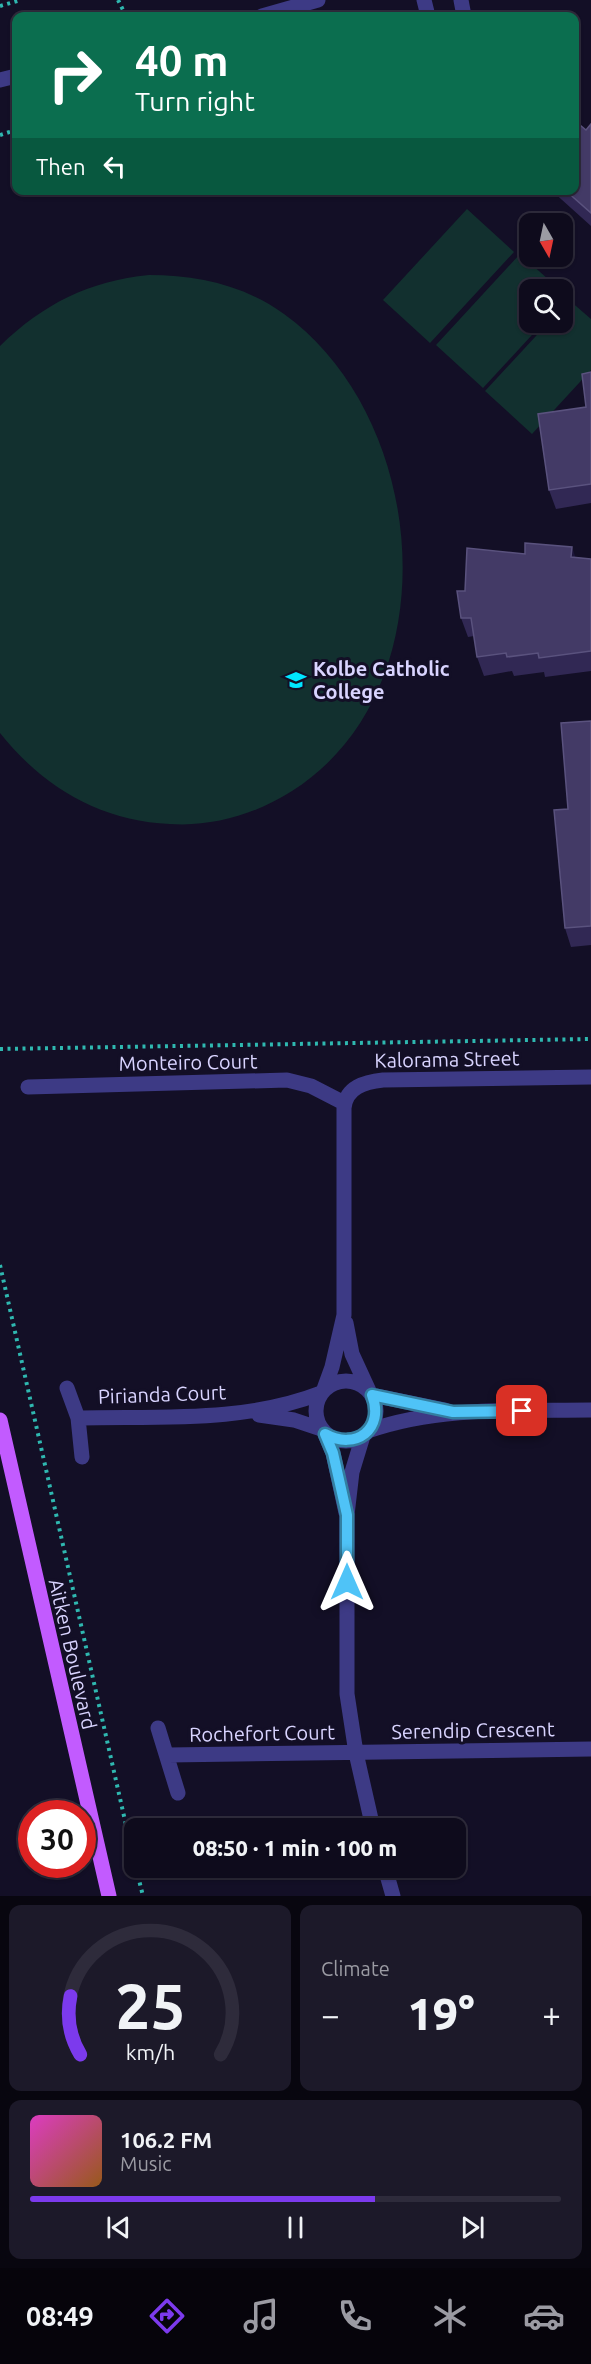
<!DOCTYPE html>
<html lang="en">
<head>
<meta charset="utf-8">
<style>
	:root { --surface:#0e0b1c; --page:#1c1929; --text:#f1f3f6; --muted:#9b9ba3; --line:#2e2b3b; --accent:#7c3aed }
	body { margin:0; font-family:Ubuntu,sans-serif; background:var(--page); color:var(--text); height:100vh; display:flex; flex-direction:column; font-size:22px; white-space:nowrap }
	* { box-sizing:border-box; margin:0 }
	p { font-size:20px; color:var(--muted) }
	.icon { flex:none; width:33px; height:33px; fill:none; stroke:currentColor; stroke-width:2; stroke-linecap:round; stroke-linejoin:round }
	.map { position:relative; height:1896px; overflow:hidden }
	.drawer { display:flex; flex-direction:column; gap:9px; padding:9px; background:#08060f; flex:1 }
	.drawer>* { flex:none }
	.banner { position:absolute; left:12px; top:12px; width:567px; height:183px; border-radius:12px; box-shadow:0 2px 4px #0004,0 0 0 2px var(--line); background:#0b6e4f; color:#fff; overflow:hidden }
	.needle { width:39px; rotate:171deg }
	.buttons { position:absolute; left:519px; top:213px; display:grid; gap:12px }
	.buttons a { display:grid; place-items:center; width:54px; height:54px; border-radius:12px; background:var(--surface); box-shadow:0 2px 4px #0004,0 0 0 2px var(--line); font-size:30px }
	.speed { position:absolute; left:18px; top:1800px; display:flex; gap:12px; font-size:30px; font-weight:700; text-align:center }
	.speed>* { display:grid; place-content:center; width:78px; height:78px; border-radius:50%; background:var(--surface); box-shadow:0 2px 4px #0004,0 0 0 2px var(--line); line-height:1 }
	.speed .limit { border:9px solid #d22; background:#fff; color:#111 }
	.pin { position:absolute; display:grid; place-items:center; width:51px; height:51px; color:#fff; margin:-26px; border-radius:12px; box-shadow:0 3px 9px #0006 }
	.me { position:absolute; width:66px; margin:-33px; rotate:0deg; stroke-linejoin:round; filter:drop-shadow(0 0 4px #0008) }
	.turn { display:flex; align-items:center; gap:21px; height:126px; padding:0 24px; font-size:27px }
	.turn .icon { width:78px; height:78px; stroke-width:2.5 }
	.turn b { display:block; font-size:42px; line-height:51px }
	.then { display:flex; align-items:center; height:57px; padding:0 24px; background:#0003; gap:12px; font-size:22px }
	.big { font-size:45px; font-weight:800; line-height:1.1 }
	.drawer .widget { flex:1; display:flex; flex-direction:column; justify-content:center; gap:9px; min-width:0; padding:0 21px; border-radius:12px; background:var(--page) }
	.drawer .dial { align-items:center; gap:0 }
	.dial svg { height:156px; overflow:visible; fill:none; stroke:var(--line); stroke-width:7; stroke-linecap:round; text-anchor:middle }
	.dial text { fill:var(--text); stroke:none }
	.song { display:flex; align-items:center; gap:18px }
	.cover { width:72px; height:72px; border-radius:9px; background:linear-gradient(135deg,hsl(310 70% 55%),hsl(30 70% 35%)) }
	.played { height:6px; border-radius:3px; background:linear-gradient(90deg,var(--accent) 65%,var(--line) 65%) }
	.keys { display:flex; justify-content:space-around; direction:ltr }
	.heat { display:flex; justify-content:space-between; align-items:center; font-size:33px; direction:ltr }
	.drawer .tiles { flex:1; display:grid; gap:9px; grid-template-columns:1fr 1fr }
	.widget:last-child { grid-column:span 2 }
	.trip { position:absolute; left:124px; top:1818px; width:342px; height:60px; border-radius:12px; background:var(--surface); box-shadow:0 2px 4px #0004,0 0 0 2px var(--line); font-weight:800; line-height:60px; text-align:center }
	.menu { display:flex; height:96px; justify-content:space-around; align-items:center; background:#06040b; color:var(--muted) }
	.menu .icon { width:42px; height:42px }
	.menu .current { color:var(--accent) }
	.menu b { font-size:27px; color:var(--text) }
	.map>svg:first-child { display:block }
	.green { fill:#12302f }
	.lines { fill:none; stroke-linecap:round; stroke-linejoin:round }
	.path { stroke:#2fb8b0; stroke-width:4; stroke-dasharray:3 4.5; stroke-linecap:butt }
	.minor { stroke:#3d3a85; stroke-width:15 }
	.major { stroke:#c25bff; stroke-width:15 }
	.wall { fill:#312854 }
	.shaded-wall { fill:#1d163a }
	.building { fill:#433a66; stroke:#5a527e; stroke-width:1.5 }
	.route-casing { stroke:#337fa1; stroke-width:15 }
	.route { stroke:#4fc3f7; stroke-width:10 }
	.labels { text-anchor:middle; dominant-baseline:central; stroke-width:6; stroke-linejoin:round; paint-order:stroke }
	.poi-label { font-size:20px; font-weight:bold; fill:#d9d4ff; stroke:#130f26; text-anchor:start }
	.street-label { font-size:20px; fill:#d9d4ff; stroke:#130f26 }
</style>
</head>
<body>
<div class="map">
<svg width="591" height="1896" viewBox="0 0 591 1896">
	<rect width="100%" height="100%" fill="#130f26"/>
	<path class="green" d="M467,209L514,252L430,343L383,300Z
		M520,254L559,289L530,290V322L543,323L483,388L436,345Z
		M149,275C197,275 244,285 284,314C429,418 452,690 292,791C256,814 213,827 170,824C100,821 43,787 0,733V346C43,304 89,281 149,275Z
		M569,300L591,319V370L532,434L485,391L548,323L562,322L563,307Z"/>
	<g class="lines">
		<path class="path" d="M118,0L126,16
			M0,6L21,0
			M0,135L16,130
			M0,1049L591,1039
			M0,1265L135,1865
			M136,1868L143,1896"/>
		<path class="minor" d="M424,0L428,16
			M461,0L464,16
			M262,16L318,0
			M0,80L16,76
			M28,1087L287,1080L311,1086L344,1103
			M346,1323L352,1354L369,1391
			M316 1411a30 30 0 1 1 60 0a30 30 0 1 1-60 0Z
			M67,1388L78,1418L82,1457
			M324,1389L332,1367L344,1315V1108C346,1087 365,1082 383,1080L591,1077
			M372,1395L445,1410
			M259,1415L294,1420L321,1429
			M78,1418C159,1416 244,1423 321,1393
			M368,1431C439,1406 516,1411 591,1410
			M325,1434L333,1453L346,1513
			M363,1436L352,1472L347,1515V1694L356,1753L373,1828
			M158,1728L178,1793
			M168,1755L591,1749
			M385,1868L393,1896"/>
		<path class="major" d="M0,1420L109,1896"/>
	</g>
	<path class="wall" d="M591,124V226L551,190H574L586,130Z
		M591,372V503L556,509L549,490L586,407Z
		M525,554L575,557L591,559V671L545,677L544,672L514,676L512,671L484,676L477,657L474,636L468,637L461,618L465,591Z
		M591,721V945L571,947L565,928L568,809Z"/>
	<path class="shaded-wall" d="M572,547L578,565L571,557Z"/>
	<path class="building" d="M574,120L586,130L591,124V213L565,190H574Z
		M591,372V484L549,490L538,414L586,407L582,374Z
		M525,543L572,547L571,557L591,559V651L539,658L538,653L507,657L506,653L477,657L471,618H461L457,591H465L467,548L525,554Z
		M591,721V926L565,928L554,810L568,809L561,723Z"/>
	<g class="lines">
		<g class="route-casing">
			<path id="route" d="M347,1582V1515L333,1453L325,1434C356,1451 385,1429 372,1395L453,1412L522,1411"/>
		</g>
		<use href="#route" class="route"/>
	</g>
	<defs>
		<g id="school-bare" transform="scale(1.62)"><path d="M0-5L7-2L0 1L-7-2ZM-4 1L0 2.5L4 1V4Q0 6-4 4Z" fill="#00e5ff" stroke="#130f26" stroke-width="2.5" paint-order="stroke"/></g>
	</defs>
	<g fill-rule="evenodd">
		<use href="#school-bare" x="296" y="680"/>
	</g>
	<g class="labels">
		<g class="poi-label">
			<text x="313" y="668">Kolbe Catholic<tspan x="313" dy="23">College</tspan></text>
		</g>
		<g class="street-label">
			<text transform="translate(447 1059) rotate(-1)">Kalorama Street</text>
			<text transform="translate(188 1062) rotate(-1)">Monteiro Court</text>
			<text transform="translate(162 1394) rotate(-2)">Pirianda Court</text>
			<text transform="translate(73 1654) rotate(77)">Aitken Boulevard</text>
			<text transform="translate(473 1730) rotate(-1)">Serendip Crescent</text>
			<text transform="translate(262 1733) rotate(-1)">Rochefort Court</text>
		</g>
	</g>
</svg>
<div class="buttons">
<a><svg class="needle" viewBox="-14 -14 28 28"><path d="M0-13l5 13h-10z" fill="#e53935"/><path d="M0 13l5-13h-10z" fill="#9b9ba3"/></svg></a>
<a><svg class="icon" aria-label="search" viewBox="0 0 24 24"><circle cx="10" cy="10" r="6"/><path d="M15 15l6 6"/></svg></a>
</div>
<div class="speed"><div class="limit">30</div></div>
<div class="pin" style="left:522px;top:1411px;background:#d93025"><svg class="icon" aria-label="arrive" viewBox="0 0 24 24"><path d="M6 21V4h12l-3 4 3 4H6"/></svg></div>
<svg class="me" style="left:347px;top:1582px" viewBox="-20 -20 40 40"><path d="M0-17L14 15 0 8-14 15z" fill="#4fc3f7" stroke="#fff" stroke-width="4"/></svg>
<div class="trip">08:50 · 1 min · 100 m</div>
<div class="banner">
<div class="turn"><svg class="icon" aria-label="right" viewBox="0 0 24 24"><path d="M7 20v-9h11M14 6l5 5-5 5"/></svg><div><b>40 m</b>Turn right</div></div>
<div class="then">Then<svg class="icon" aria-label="left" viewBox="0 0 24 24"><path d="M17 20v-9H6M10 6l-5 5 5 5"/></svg></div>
</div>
</div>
<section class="drawer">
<div class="tiles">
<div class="widget dial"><svg viewBox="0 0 100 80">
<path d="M14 69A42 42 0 1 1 86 69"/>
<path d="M14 69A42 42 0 0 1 9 39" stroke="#7c3aed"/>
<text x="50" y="56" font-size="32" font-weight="700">25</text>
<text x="50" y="72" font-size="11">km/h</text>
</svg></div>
<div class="widget"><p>Climate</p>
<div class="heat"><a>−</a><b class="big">19°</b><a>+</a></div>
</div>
<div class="widget">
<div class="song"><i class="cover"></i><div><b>106.2 FM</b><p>Music</p></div></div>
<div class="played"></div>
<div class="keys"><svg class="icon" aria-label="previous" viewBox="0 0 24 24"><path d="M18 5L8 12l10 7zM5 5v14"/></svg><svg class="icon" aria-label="pause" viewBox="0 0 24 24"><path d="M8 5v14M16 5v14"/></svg><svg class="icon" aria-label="next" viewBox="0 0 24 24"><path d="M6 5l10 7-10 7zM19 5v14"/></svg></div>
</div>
</div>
</section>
<nav class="menu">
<b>08:49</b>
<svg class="icon current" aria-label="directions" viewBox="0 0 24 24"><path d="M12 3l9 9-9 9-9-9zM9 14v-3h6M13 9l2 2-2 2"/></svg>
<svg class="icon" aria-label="music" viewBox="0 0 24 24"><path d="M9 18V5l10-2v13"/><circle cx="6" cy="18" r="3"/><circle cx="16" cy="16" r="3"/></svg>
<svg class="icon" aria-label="phone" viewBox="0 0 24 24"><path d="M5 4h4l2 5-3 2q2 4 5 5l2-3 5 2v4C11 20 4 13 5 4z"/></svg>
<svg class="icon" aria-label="climate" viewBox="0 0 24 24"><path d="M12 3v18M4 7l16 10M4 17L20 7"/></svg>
<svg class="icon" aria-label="car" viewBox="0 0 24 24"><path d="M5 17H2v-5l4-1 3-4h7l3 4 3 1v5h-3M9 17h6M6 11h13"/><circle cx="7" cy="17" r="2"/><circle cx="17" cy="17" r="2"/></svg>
</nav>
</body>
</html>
